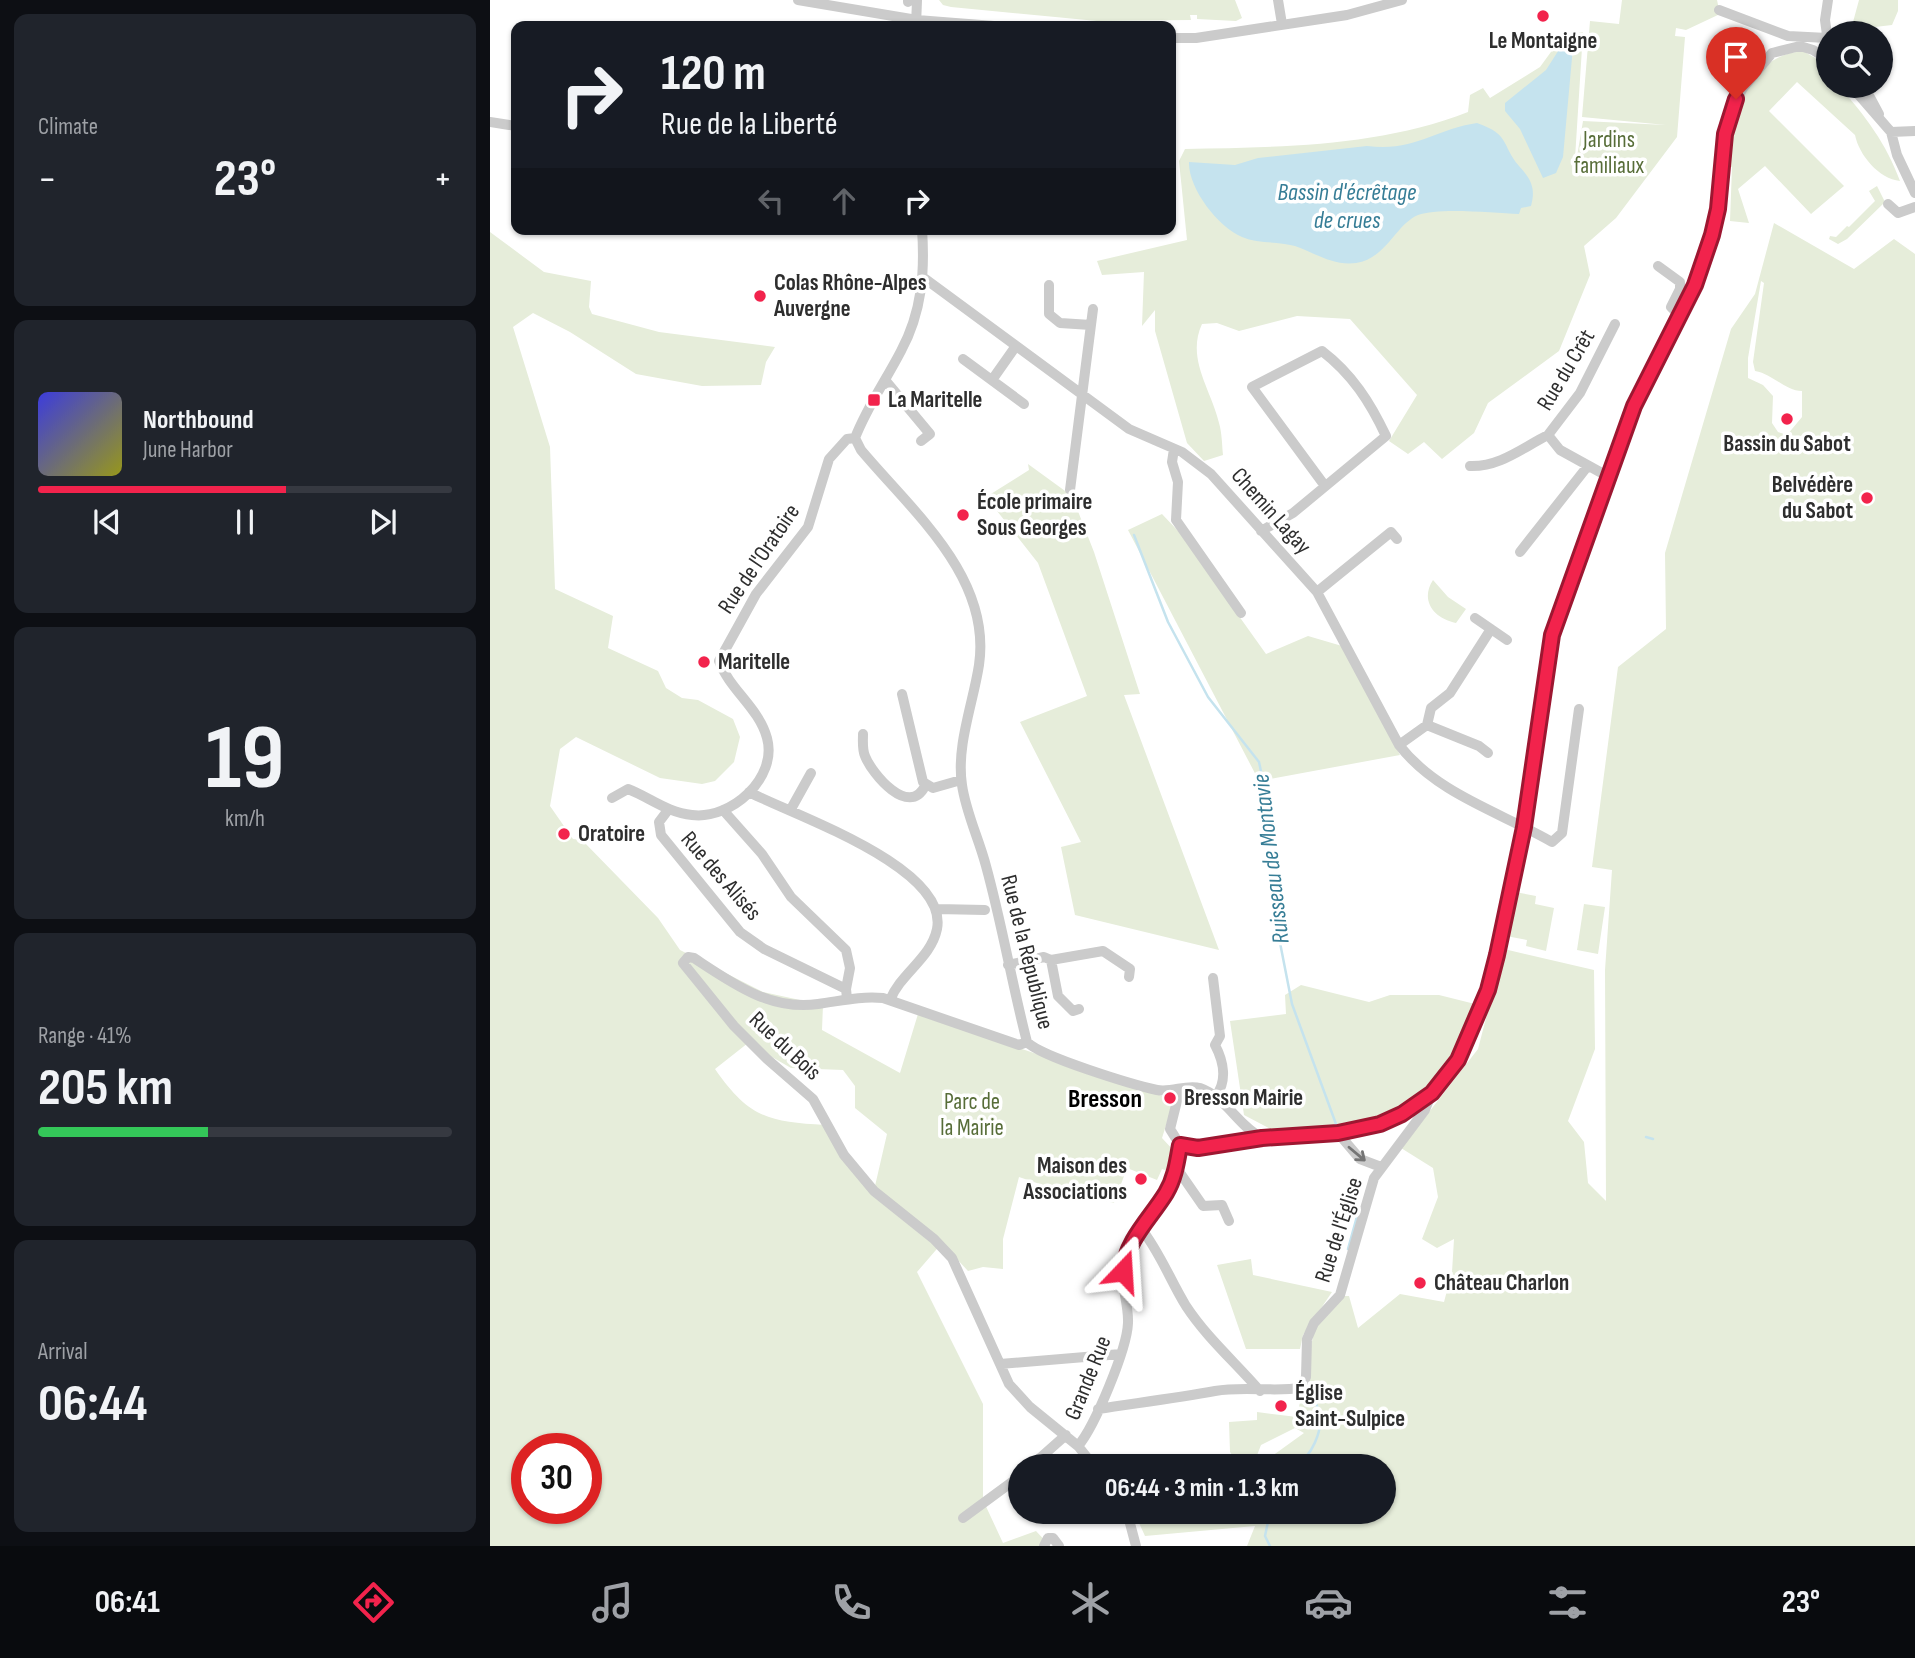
<!DOCTYPE html>
<html lang="en">
<head>
<meta charset="utf-8">
<style>
	:root { --surface:#171b24; --page:#20242c; --text:#f1f3f6; --muted:#9ea1a6; --line:#363941; --accent:#f2234c }
	body { margin:0; font-family:"Sofia Sans Condensed",sans-serif; background:var(--page); color:var(--text); height:100vh; display:flex; flex-direction:column; font-size:26px; white-space:nowrap }
	* { box-sizing:border-box; margin:0 }
	p { font-size:23px; color:var(--muted) }
	.icon { flex:none; width:38px; height:38px; fill:none; stroke:currentColor; stroke-width:2; stroke-linecap:round; stroke-linejoin:round }
	.map { position:relative; flex:1; overflow:hidden }
	.sheet { display:flex; flex-direction:column; gap:14px; padding:14px; background:#0d0f14; width:490px }
	.sheet>* { flex:none }
	.top-card { position:absolute; left:21px; top:21px; width:665px; height:214px; border-radius:14px; box-shadow:0 2px 5px #0004; background:#171b24; color:var(--text); overflow:hidden }
	.controls { position:absolute; left:1326px; top:21px; display:grid; gap:14px }
	.controls a { display:grid; place-items:center; width:77px; height:77px; border-radius:50%; background:var(--surface); box-shadow:0 2px 5px #0004; font-size:35px }
	.speed { position:absolute; left:21px; top:1433px; display:flex; gap:14px; font-size:35px; font-weight:700; text-align:center }
	.speed>* { display:grid; place-content:center; width:91px; height:91px; border-radius:50%; background:var(--surface); box-shadow:0 2px 5px #0004; line-height:1 }
	.speed .limit { border:10px solid #d22; background:#fff; color:#111 }
	.pin { position:absolute; display:grid; place-items:center; width:60px; height:60px; color:#fff; margin:-72px -30px; border-radius:50% 50% 50% 0; rotate:-45deg; box-shadow:0 0 7px #0007 }
	.pin .icon { rotate:45deg }
	.me { position:absolute; width:77px; margin:-38px; rotate:20deg; stroke-linejoin:round; filter:drop-shadow(0 0 5px #0008) }
	.turn { display:flex; align-items:center; gap:24px; height:147px; padding:0 35px; font-size:32px }
	.turn .icon { width:91px; height:91px; stroke-width:2.5 }
	.turn b { display:block; font-size:49px; line-height:60px }
	.lanes { display:flex; align-items:center; height:66px; padding:0 35px; background:#0003; justify-content:center; gap:35px; direction:ltr }
	.lanes .off { opacity:.35 }
	.big { font-size:52px; font-weight:700; line-height:1.1 }
	.sheet .widget { flex:1; display:flex; flex-direction:column; justify-content:center; gap:10px; min-width:0; padding:0 24px; border-radius:14px; background:var(--page) }
	.sheet .dial { align-items:center; gap:0 }
	.dial b { font-size:91px; line-height:1 }
	.song { display:flex; align-items:center; gap:21px }
	.cover { width:84px; height:84px; border-radius:10px; background:linear-gradient(135deg,hsl(240 70% 55%),hsl(60 70% 35%)) }
	.played { height:7px; border-radius:4px; background:linear-gradient(90deg,var(--accent) 60%,var(--line) 60%) }
	.keys { display:flex; justify-content:space-around; direction:ltr }
	.heat { display:flex; justify-content:space-between; align-items:center; font-size:38px; direction:ltr }
	.charge { height:10px; border-radius:5px; background:linear-gradient(90deg,#34c759 41%,var(--line) 0) }
	.trip { position:absolute; left:518px; top:1454px; width:388px; height:70px; border-radius:35px; background:var(--surface); box-shadow:0 2px 5px #0004; font-weight:700; line-height:70px; text-align:center }
	.tabs { display:flex; height:112px; justify-content:space-around; align-items:center; background:#090b0e; color:var(--muted) }
	.tabs .icon { width:49px; height:49px }
	.tabs .current { color:var(--accent) }
	.tabs b { font-size:32px; color:var(--text) }
	main { display:flex; flex:1; min-height:0 }
	.map>svg:first-child { display:block }
	.green { fill:#e6edda; fill-rule:evenodd }
	.water { fill:#c5e3ee }
	.lines { fill:none; stroke-linecap:round; stroke-linejoin:round }
	.stream { stroke:#c5e3ee; stroke-width:2.5 }
	.minor { stroke:#cbcbcb; stroke-width:10 }
	.oneway { stroke:#757575 }
	.route-casing { stroke:#9d1731; stroke-width:18 }
	.route { stroke:#f2234c; stroke-width:12 }
	.poi-dot { fill:#f2234c; stroke:#fff; stroke-width:2.5 }
	.labels { text-anchor:middle; dominant-baseline:central; stroke-width:7; stroke-linejoin:round; paint-order:stroke }
	.poi-label { font-size:23px; font-weight:bold; fill:#2e2e2e; stroke:#fff; text-anchor:start }
	.park-label { font-size:23px; fill:#576d38; stroke:#fff }
	.street-label { font-size:23px; fill:#2e2e2e; stroke:#fff }
	.water-label { font-size:24px; font-style:italic; fill:#367d96; stroke:#fff }
	.quarter-label { font-size:26px; font-weight:bold; fill:#000; stroke:#fff }
</style>
</head>
<body>
<main>
<section class="sheet">
<div class="widget"><p>Climate</p>
<div class="heat"><a>−</a><b class="big">23°</b><a>+</a></div>
</div>
<div class="widget">
<div class="song"><i class="cover"></i><div><b>Northbound</b><p>June Harbor</p></div></div>
<div class="played"></div>
<div class="keys"><svg class="icon" aria-label="previous" viewBox="0 0 24 24"><path d="M18 5L8 12l10 7zM5 5v14"/></svg><svg class="icon" aria-label="pause" viewBox="0 0 24 24"><path d="M8 5v14M16 5v14"/></svg><svg class="icon" aria-label="next" viewBox="0 0 24 24"><path d="M6 5l10 7-10 7zM19 5v14"/></svg></div>
</div>
<div class="widget dial"><b>19</b><p>km/h</p></div>
<div class="widget"><p>Range · 41%</p><b class="big">205 km</b><div class="charge"></div></div>
<div class="widget"><p>Arrival</p><b class="big">06:44</b></div>
</section>
<div class="map">
<svg width="1425" height="1546" viewBox="0 0 1425 1546">
	<rect width="100%" height="100%" fill="#fff"/>
	<path class="green" d="M449,0H745L752,18L746,21L707,19V15H700L701,20L607,21L461,7L453,5Z
		M1132,0H1227L1230,14L1196,30L1186,28L1185,36L1195,37L1187,137L1126,218L1094,246L1100,275L1069,351L998,403L984,433L952,459L934,442L918,454L899,441L927,395L860,319L807,316L749,331L727,323L712,324C696,359 721,389 729,423C732,433 732,445 733,455L714,461L697,443L665,331V310L652,326L654,272L612,275L607,261L697,240L689,161L695,149C791,147 888,147 978,112L980,95L993,88L1000,98L1050,67L1074,34L1093,32L1084,174L1093,121L1176,125L1092,117L1100,21L1129,24Z
		M1369,0H1408V11L1402,25L1385,27L1381,33H1360Z
		M1313,51L1327,59L1339,73V86H1349C1376,117 1396,143 1410,181C1389,179 1369,155 1365,135L1307,82L1279,111L1354,186L1321,214L1275,166L1248,189L1259,223L1240,221L1242,167L1235,168C1243,119 1254,56 1313,51Z
		M1387,186L1395,202L1357,239L1348,244L1339,239L1340,236L1346,237L1357,226L1359,227L1385,201L1379,191Z
		M1284,223L1364,269L1404,239L1425,254V1546H757L765,1526L655,1536L644,1512H894V1466H768L814,1433L805,1428L771,1445L764,1463L749,1464L740,1452L739,1422L767,1420V1412L807,1417L826,1321L851,1296H859L868,1328L910,1294L954,1302L962,1272L964,1239L947,1248L932,1239L948,1197L943,1168L911,1148L988,1049L1014,949L1104,970L1105,1049L1078,1121L1094,1142L1098,1183L1116,1201L1115,970L1122,870L1102,867L1128,667L1176,629L1175,553L1241,329L1265,294ZM1271,281L1274,283L1263,362L1265,371C1283,374 1295,391 1312,391V417L1297,435L1288,432L1282,423L1283,396L1273,385L1258,378V358Z
		M0,232L54,272L101,281L99,307L102,314L169,332L285,347L276,362L271,385L212,386L146,374L80,332L43,313L23,327L60,447L65,589L123,616L118,648L168,671L176,688L192,698L208,700L243,719L250,737L244,762L225,781L212,784L170,778L86,737L70,749L60,806L83,839L92,840L168,918L190,950L273,992L333,1005L332,1030L410,1073L428,1014L684,1100L672,1138L684,1151L678,1171L672,1169L667,1180L637,1168L624,1203L603,1198L600,1201L529,1177L513,1239V1269L493,1267L478,1271L452,1243L427,1272L493,1404V1500L513,1543L546,1531L560,1546H0ZM258,1043L301,1068L353,1070L365,1086V1108L397,1134L385,1186L335,1125C279,1122 259,1118 225,1069ZM37,1449H96V1508H37Z
		M538,464L582,496L604,552L650,694L634,695L729,950L585,915L571,847L591,842L530,722L597,696L548,563L496,497L539,470Z
		M672,514L689,532L776,654L818,636L852,646L910,755L769,781L638,530Z
		M943,580L958,597L976,609L966,623C943,618 930,600 943,580Z
		M1025,892L1046,896L1045,904L1064,908L1056,951L1036,946L1037,940L1016,936Z
		M1094,904L1115,907L1108,954L1087,950Z
		M811,985L879,1002L900,995H949L985,1004L970,1045L948,1077L919,1100L886,1118L837,1131L792,1135L754,1115L740,1021L796,1014L795,995Z
		M761,1259L763,1275L842,1292L813,1335L810,1349H756L727,1265Z"/>
	<path class="water" d="M1079,34L1084,36L1073,157L1066,173L1053,178L1030,129L1015,111V103L1056,70Z
		M987,123C1021,135 1011,145 1029,166C1041,179 1046,188 1041,206L1031,208L1029,214C1004,213 949,207 928,215C905,225 897,258 866,263C843,266 825,253 805,246C788,241 768,244 752,237C728,227 698,188 699,162L745,165L768,158L877,146C925,152 945,129 987,123Z"/>
	<g class="lines">
		<path class="stream" d="M644,535L678,622L718,697L769,762L779,809L784,912L802,1004L846,1124
			M1156,1137L1163,1139
			M858,1249L869,1209
			M806,1466C821,1456 834,1431 829,1412C827,1403 820,1395 816,1386
			M780,1512L775,1536L780,1546"/>
		<path class="minor" d="M308,0L427,20L504,26
			M418,0V2
			M788,0L792,24
			M1338,0L1335,20L1338,42
			M1229,10L1298,36L1337,38
			M426,26L427,0
			M681,38H706L857,15L912,0
			M1361,86L1401,132L1425,131
			M1374,86L1389,114
			M0,122L26,126
			M1401,132L1407,155L1425,193
			M1398,204L1408,213L1425,207
			M432,229C435,272 432,312 411,351C396,380 377,407 365,438L371,450C422,511 502,577 489,665C483,704 466,746 472,785C476,813 489,839 496,866C512,924 522,984 537,1042C551,1057 644,1085 667,1090C682,1093 696,1084 710,1088C736,1097 748,1126 772,1138
			M1168,266L1190,282V289L1181,307L1190,316
			M434,278L639,429L692,452L721,474L827,592L909,745C947,794 1010,812 1062,842L1072,833L1089,709
			M559,285V314L570,323L601,325
			M473,359L534,404
			M395,380L440,434L431,441
			M502,380L526,346
			M1058,435L1090,393L1125,324
			M684,449L682,462L688,482L686,520L751,613
			M980,466C1010,467 1032,448 1058,435L1070,450L1119,477
			M580,490L603,309
			M771,531L803,513L896,436C880,402 862,374 832,351L762,387L835,486
			M1030,552L1097,467
			M827,592L901,532L907,539
			M985,618L1017,640
			M412,694L433,782L443,788L471,780
			M937,725L989,746L998,753
			M373,734C373,741 372,749 375,756C382,774 419,818 435,786
			M909,745L937,725L941,708L960,693L1001,629
			M259,792C303,815 459,867 447,929C441,958 411,973 400,1000
			M122,798L138,789C159,797 178,813 202,815C241,820 288,778 277,738C269,708 240,690 229,661L266,594L318,527L339,459L357,439L365,438
			M301,809L321,773
			M178,810L169,822L171,835L250,932L274,949L356,989L357,998
			M233,810L272,854L301,897L356,950L360,968L356,989
			M447,909L495,910
			M561,960L568,996L583,1011L589,1009
			M518,965L554,957L561,960L613,951L640,969L639,977
			M723,978L730,1036L725,1045C734,1062 737,1081 726,1096
			M537,1042L529,1045L393,998C369,996 351,1001 328,1004C280,1011 242,983 204,958L198,957L193,963L244,1026L277,1059L323,1099L354,1155L384,1191L444,1239L462,1258L519,1384L540,1407L588,1446L604,1466
			M848,1133L870,1159L891,1167
			M690,1145L707,1148L772,1138L848,1133L890,1124L911,1114L942,1092L968,1060L998,990L1011,939L1034,827L1062,635L1144,406L1204,285L1222,235L1241,111L1253,88L1282,53L1310,46L1323,50L1339,60
			M686,1167L713,1206L732,1205L739,1221
			M650,1227C670,1252 680,1280 696,1306C717,1338 746,1363 770,1391
			M510,1364L631,1354
			M608,1409C647,1403 686,1398 725,1391C753,1386 783,1392 811,1388L816,1377L817,1339L824,1323L850,1295L884,1178L935,1110L941,1095
			M588,1446C605,1426 637,1349 638,1323C639,1302 628,1280 635,1260C647,1228 672,1207 684,1177C688,1167 688,1155 690,1145L680,1129L690,1089
			M541,1466L576,1435
			M637,1512L646,1546
			M473,1518L530,1476
			M554,1546L558,1538H563L569,1546"/>
	</g>
	<defs><path id="oneway-shaft" d="M-6 0H5M1.5-3L5.5 0L1.5 3" fill="none" stroke-width="1.6" stroke-linecap="round" stroke-linejoin="round" transform="scale(1.75)"/></defs>
	<use class="oneway" href="#oneway-shaft" transform="translate(867 1154) rotate(40)"/>
	<g class="lines">
		<g class="route-casing">
			<path id="route" d="M633,1271C637,1239 660,1219 676,1193C685,1178 687,1162 690,1145L708,1148L772,1138L848,1133L890,1124L912,1114L942,1093L968,1060L998,990L1007,955L1034,827L1062,635L1144,406L1205,285L1222,235L1228,209L1235,134L1246,99"/>
		</g>
		<use href="#route" class="route"/>
	</g>
	<g class="poi-dot">
		<circle cx="1053" cy="16" r="7"/>
		<circle cx="270" cy="296" r="7"/>
		<rect x="377" y="393" width="14" height="14" rx="3.5"/>
		<circle cx="1297" cy="419" r="7"/>
		<circle cx="1377" cy="498" r="7"/>
		<circle cx="473" cy="515" r="7"/>
		<circle cx="214" cy="662" r="7"/>
		<circle cx="74" cy="834" r="7"/>
		<circle cx="680" cy="1098" r="7"/>
		<circle cx="651" cy="1179" r="7"/>
		<circle cx="930" cy="1283" r="7"/>
		<circle cx="791" cy="1406" r="7"/>
	</g>
	<g class="labels">
		<g class="poi-label">
			<text x="1053" y="41" text-anchor="middle">Le Montaigne</text>
			<text x="284" y="283">Colas Rhône-Alpes<tspan x="284" dy="26">Auvergne</tspan></text>
			<text x="398" y="400">La Maritelle</text>
			<text x="1297" y="444" text-anchor="middle">Bassin du Sabot</text>
			<text x="1363" y="485" text-anchor="end">Belvédère<tspan x="1363" dy="26">du Sabot</tspan></text>
			<text x="487" y="502">École primaire<tspan x="487" dy="26">Sous Georges</tspan></text>
			<text x="228" y="662">Maritelle</text>
			<text x="88" y="834">Oratoire</text>
			<text x="694" y="1098">Bresson Mairie</text>
			<text x="637" y="1166" text-anchor="end">Maison des<tspan x="637" dy="26">Associations</tspan></text>
			<text x="944" y="1283">Château Charlon</text>
			<text x="805" y="1393">Église<tspan x="805" dy="26">Saint-Sulpice</tspan></text>
		</g>
		<g class="park-label">
			<text x="1119" y="140">Jardins<tspan x="1119" dy="26">familiaux</tspan></text>
			<text x="482" y="1102">Parc de<tspan x="482" dy="26">la Mairie</tspan></text>
		</g>
		<g class="street-label">
			<text transform="translate(1076 370) rotate(-59)">Rue du Crêt</text>
			<text transform="translate(781 511) rotate(48)">Chemin Lagay</text>
			<text transform="translate(269 559) rotate(-56)">Rue de l'Oratoire</text>
			<text transform="translate(231 876) rotate(49)">Rue des Alisés</text>
			<text transform="translate(537 952) rotate(76)">Rue de la République</text>
			<text transform="translate(295 1046) rotate(43)">Rue du Bois</text>
			<text transform="translate(849 1230) rotate(-72)">Rue de l'Église</text>
			<text transform="translate(598 1378) rotate(-68)">Grande Rue</text>
		</g>
		<g class="water-label">
			<text x="857" y="192">Bassin d'écrêtage<tspan x="857" dy="28">de crues</tspan></text>
			<text transform="translate(781 859) rotate(-97)">Ruisseau de Montavie</text>
		</g>
		<g class="quarter-label">
			<text x="615" y="1099">Bresson</text>
		</g>
	</g>
</svg>
<div class="controls">
<a><svg class="icon" aria-label="search" viewBox="0 0 24 24"><circle cx="10" cy="10" r="6"/><path d="M15 15l6 6"/></svg></a>
</div>
<div class="speed"><div class="limit">30</div></div>
<div class="pin" style="left:1246px;top:99px;background:#d93025"><svg class="icon" aria-label="arrive" viewBox="0 0 24 24"><path d="M6 21V4h12l-3 4 3 4H6"/></svg></div>
<svg class="me" style="left:633px;top:1271px" viewBox="-20 -20 40 40"><path d="M0-17L14 15 0 8-14 15z" fill="#f2234c" stroke="#fff" stroke-width="4"/></svg>
<div class="trip">06:44 · 3 min · 1.3 km</div>
<div class="top-card">
<div class="turn"><svg class="icon" aria-label="right" viewBox="0 0 24 24"><path d="M7 20v-9h11M14 6l5 5-5 5"/></svg><div><b>120 m</b>Rue de la Liberté</div></div>
<div class="lanes"><svg class="icon off" aria-label="left" viewBox="0 0 24 24"><path d="M17 20v-9H6M10 6l-5 5 5 5"/></svg><svg class="icon off" aria-label="ahead" viewBox="0 0 24 24"><path d="M12 20V5M6 11l6-6 6 6"/></svg><svg class="icon" aria-label="right" viewBox="0 0 24 24"><path d="M7 20v-9h11M14 6l5 5-5 5"/></svg></div>
</div>
</div>
</main>
<nav class="tabs">
<b>06:41</b>
<svg class="icon current" aria-label="directions" viewBox="0 0 24 24"><path d="M12 3l9 9-9 9-9-9zM9 14v-3h6M13 9l2 2-2 2"/></svg>
<svg class="icon" aria-label="music" viewBox="0 0 24 24"><path d="M9 18V5l10-2v13"/><circle cx="6" cy="18" r="3"/><circle cx="16" cy="16" r="3"/></svg>
<svg class="icon" aria-label="phone" viewBox="0 0 24 24"><path d="M5 4h4l2 5-3 2q2 4 5 5l2-3 5 2v4C11 20 4 13 5 4z"/></svg>
<svg class="icon" aria-label="climate" viewBox="0 0 24 24"><path d="M12 3v18M4 7l16 10M4 17L20 7"/></svg>
<svg class="icon" aria-label="car" viewBox="0 0 24 24"><path d="M5 17H2v-5l4-1 3-4h7l3 4 3 1v5h-3M9 17h6M6 11h13"/><circle cx="7" cy="17" r="2"/><circle cx="17" cy="17" r="2"/></svg>
<svg class="icon" aria-label="filters" viewBox="0 0 24 24"><path d="M4 7h16M4 17h16"/><circle cx="9" cy="7" r="2"/><circle cx="15" cy="17" r="2"/></svg>
<b>23°</b>
</nav>
</body>
</html>
